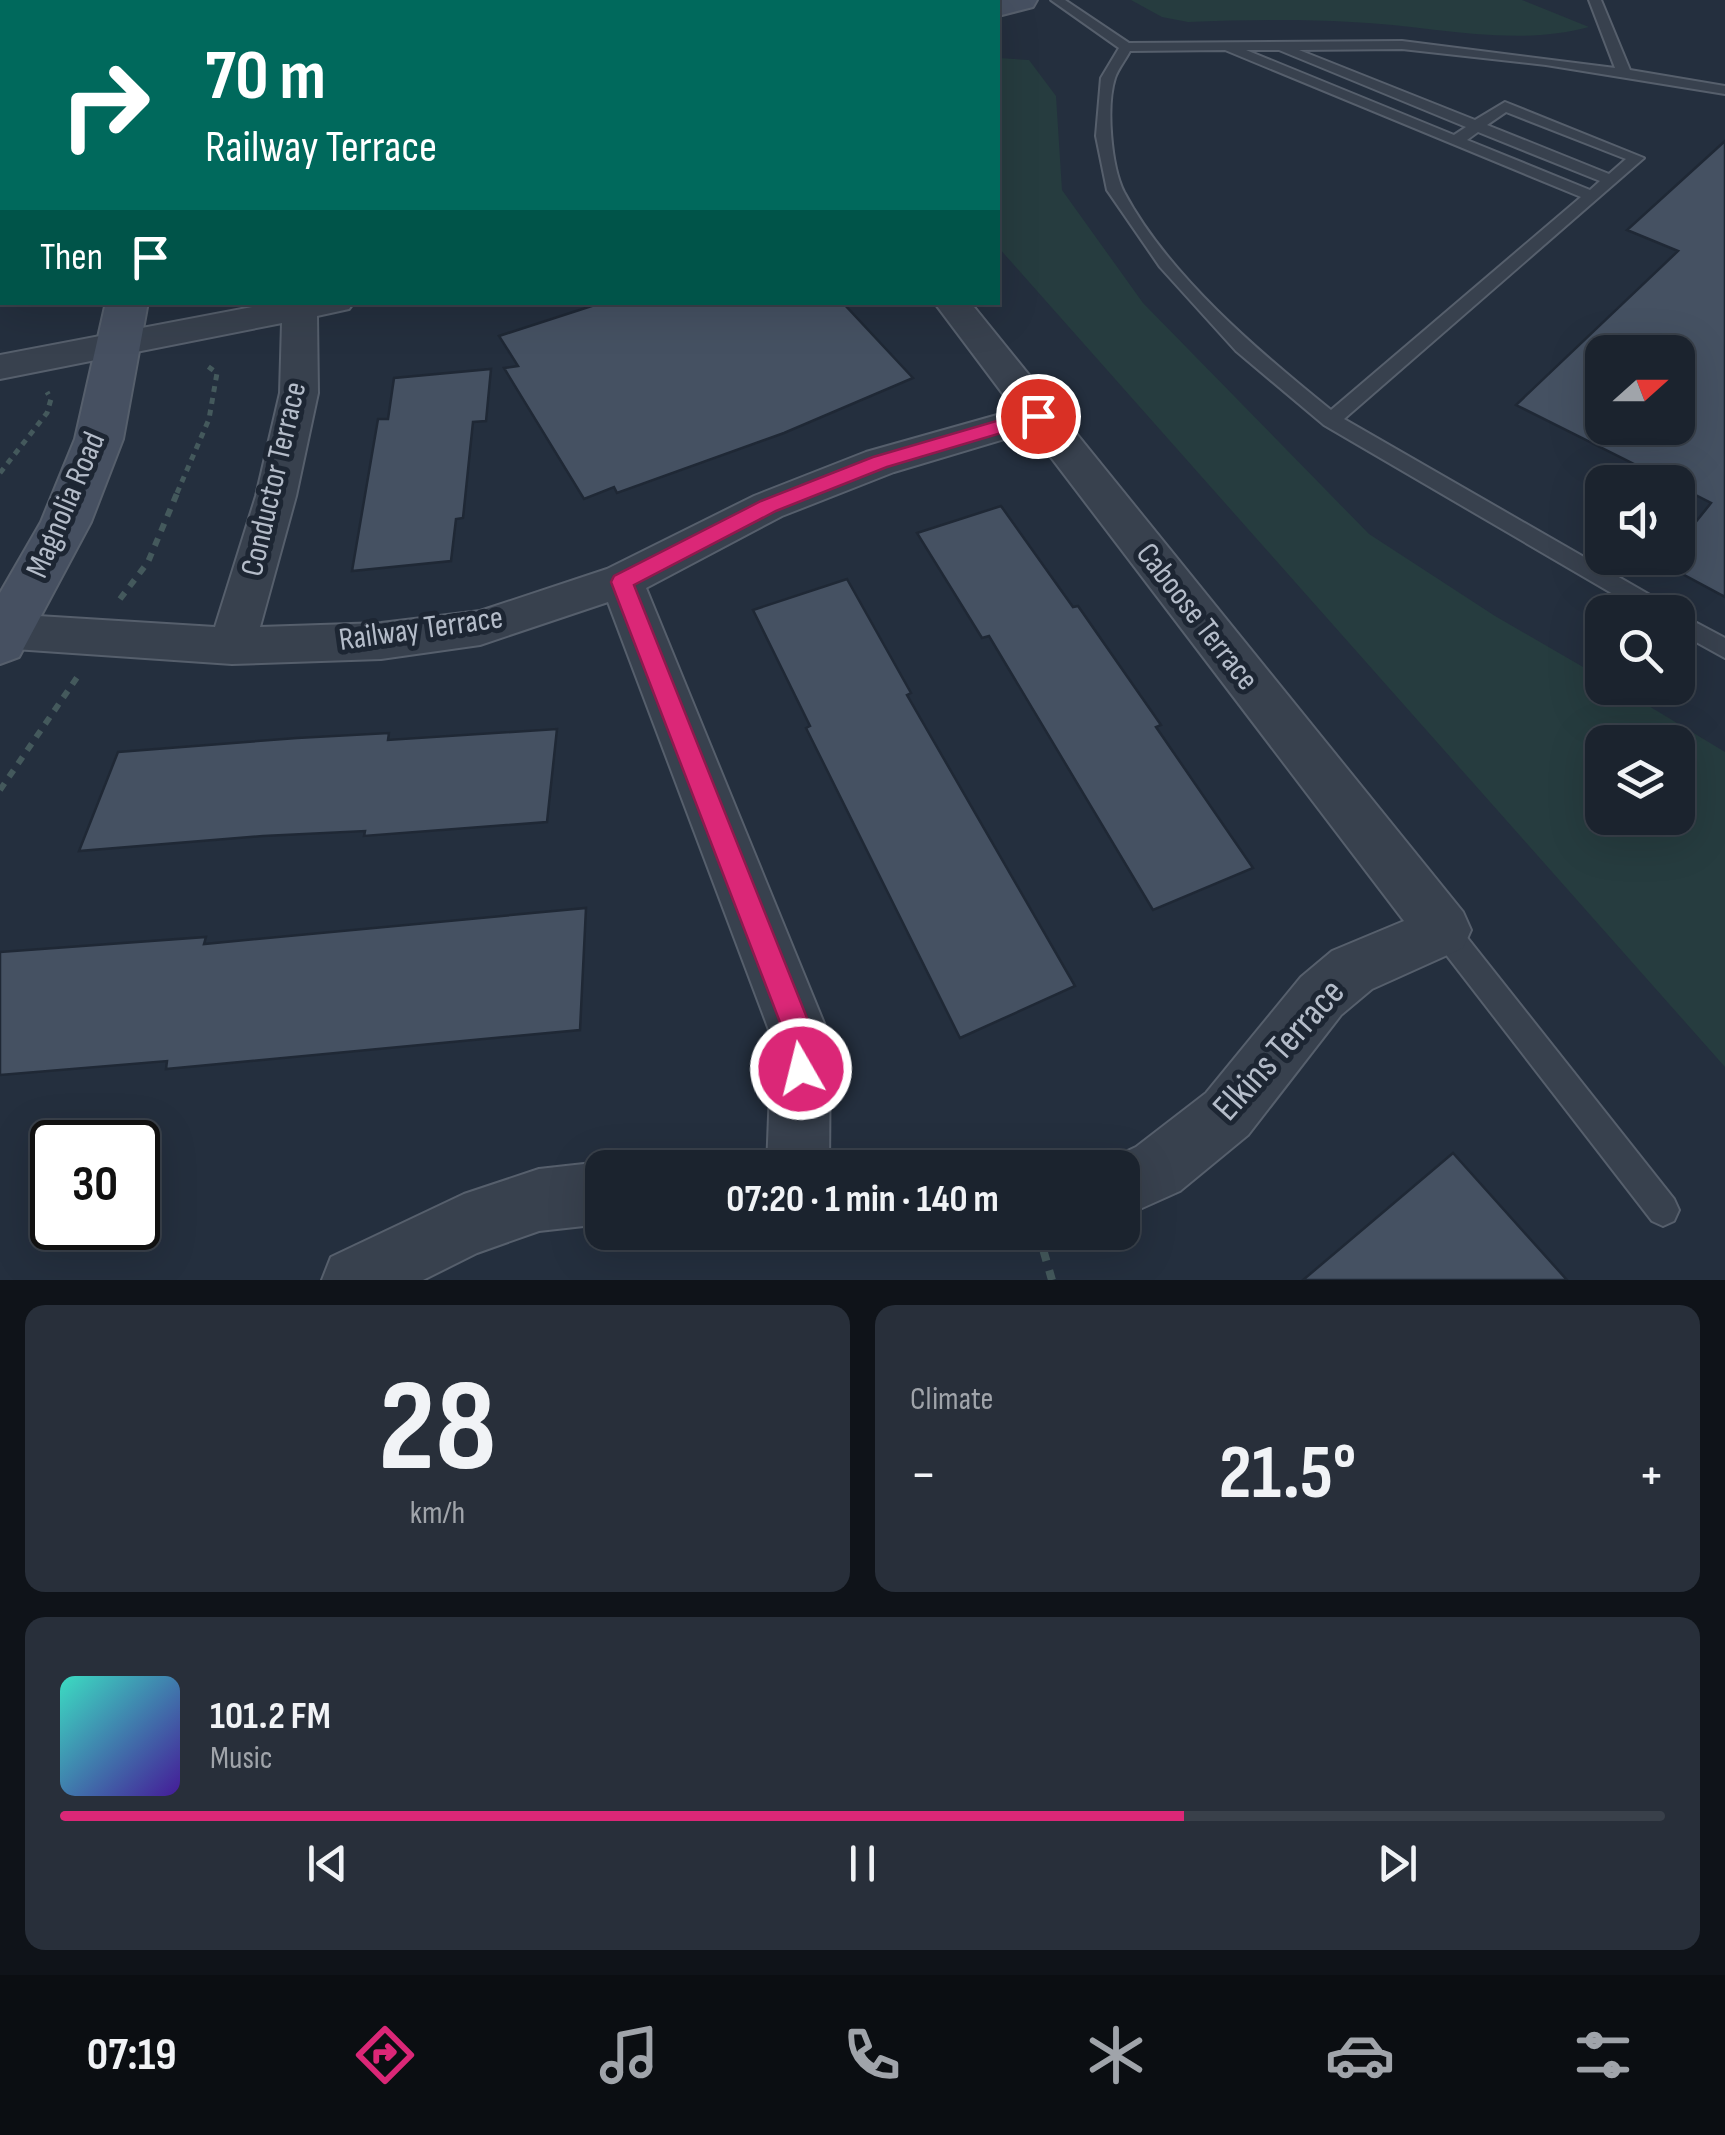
<!DOCTYPE html>
<html lang="en">
<head>
<meta charset="utf-8">
<style>
	:root { --surface:#1b232e; --page:#282f3a; --text:#f1f3f6; --muted:#a0a4aa; --line:#39404a; --accent:#db2777 }
	body { margin:0; font-family:"Sofia Sans Condensed",sans-serif; background:var(--page); color:var(--text); height:100vh; display:flex; flex-direction:column; font-size:38px; white-space:nowrap }
	* { box-sizing:border-box; margin:0 }
	p { font-size:32px; color:var(--muted) }
	.icon { flex:none; width:55px; height:55px; fill:none; stroke:currentColor; stroke-width:2; stroke-linecap:round; stroke-linejoin:round }
	.map { position:relative; height:1280px; overflow:hidden }
	.details { display:flex; flex-direction:column; gap:25px; padding:25px; background:#0f1319; flex:1 }
	.details>* { flex:none }
	.top-card { position:absolute; left:0px; top:0px; width:1000px; height:305px; box-shadow:0 10px 40px #0002,0 0 0 2px var(--line); background:#00695c; color:#fff; overflow:hidden }
	.needle { width:65px; rotate:69deg }
	.fabs { position:absolute; left:1585px; top:335px; display:grid; gap:20px }
	.fabs a { display:grid; place-items:center; width:110px; height:110px; border-radius:20px; background:var(--surface); box-shadow:0 10px 40px #0002,0 0 0 2px var(--line); font-size:50px }
	.speed { position:absolute; left:30px; top:1120px; display:flex; gap:20px; font-size:50px; font-weight:700; text-align:center }
	.speed>* { display:grid; place-content:center; width:130px; height:130px; border-radius:50%; background:var(--surface); box-shadow:0 10px 40px #0002,0 0 0 2px var(--line); line-height:1 }
	.speed .limit { border:5px solid #111; border-radius:15px; background:#fff; color:#111 }
	.pin { position:absolute; display:grid; place-items:center; width:85px; height:85px; color:#fff; margin:-42px; border:5px solid #fff; border-radius:50%; box-shadow:0 2px 10px #0007 }
	.me { position:absolute; width:110px; margin:-55px; rotate:352deg; stroke-linejoin:round; filter:drop-shadow(0 0 8px #0008) }
	.turn { display:flex; align-items:center; gap:35px; height:210px; padding:0 40px; font-size:45px }
	.turn .icon { width:130px; height:130px; stroke-width:2.5 }
	.turn b { display:block; font-size:70px; line-height:85px }
	.then { display:flex; align-items:center; height:95px; padding:0 40px; background:#0003; gap:20px; font-size:38px }
	.big { font-size:75px; font-weight:700; line-height:1.1 }
	.details .widget { flex:1; display:flex; flex-direction:column; justify-content:center; gap:15px; min-width:0; padding:0 35px; border-radius:20px; background:var(--page) }
	.details .dial { align-items:center; gap:0 }
	.dial b { font-size:130px; line-height:1 }
	.song { display:flex; align-items:center; gap:30px }
	.cover { width:120px; height:120px; border-radius:15px; background:linear-gradient(135deg,hsl(170 70% 55%),hsl(260 70% 35%)) }
	.played { height:10px; border-radius:5px; background:linear-gradient(90deg,var(--accent) 70%,var(--line) 70%) }
	.keys { display:flex; justify-content:space-around; direction:ltr }
	.heat { display:flex; justify-content:space-between; align-items:center; font-size:55px; direction:ltr }
	.details .tiles { flex:1; display:grid; gap:25px; grid-template-columns:1fr 1fr }
	.widget:last-child { grid-column:span 2 }
	.trip { position:absolute; left:585px; top:1150px; width:555px; height:100px; border-radius:20px; background:var(--surface); box-shadow:0 10px 40px #0002,0 0 0 2px var(--line); font-weight:700; line-height:100px; text-align:center }
	.tab-bar { display:flex; height:160px; justify-content:space-around; align-items:center; background:#0b0e12; color:var(--muted) }
	.tab-bar .icon { width:70px; height:70px }
	.tab-bar .on { color:var(--accent) }
	.tab-bar b { font-size:45px; color:var(--text) }
	.map>svg:first-child { display:block }
	.green { fill:#263c3f; fill-rule:evenodd }
	.building { fill:#455162; stroke:#1f2835; stroke-width:2.5; fill-rule:evenodd }
	.lines { fill:none; stroke-linecap:round; stroke-linejoin:round }
	.lane-casing { stroke:#565f6c; stroke-width:4 }
	.street-casing { stroke:#565f6c; stroke-width:4 }
	.secondary-casing { stroke:#565f6c; stroke-width:4 }
	.path-far2 { stroke:#44595c; stroke-width:5; stroke-dasharray:6 6; stroke-linecap:butt }
	.path-far1 { stroke:#44595c; stroke-width:6; stroke-dasharray:8 8; stroke-linecap:butt }
	.path { stroke:#44595c; stroke-width:8; stroke-dasharray:10 10; stroke-linecap:butt }
	.lane { fill:#38414e; fill-rule:evenodd }
	.street { fill:#38414e; fill-rule:evenodd }
	.secondary { fill:#465061; fill-rule:evenodd }
	.route { fill:#db2777; stroke:#8e194d; stroke-width:2.5 }
	.labels { text-anchor:middle; dominant-baseline:central; stroke-width:10; stroke-linejoin:round; paint-order:stroke }
	.street-label { font-size:32px; fill:#b4bcc9; stroke:#1d2633 }
	.near-street-label { font-size:38px; fill:#b4bcc9; stroke:#1d2633 }
</style>
</head>
<body>
<div class="map">
<svg width="1725" height="1280" viewBox="0 0 1725 1280">
	<rect width="100%" height="100%" fill="#242f3e"/>
	<path class="green" d="M1131,0H1522L1589,27C1511,48 1431,25 1351,22C1297,19 1242,20 1188,22L1162,17Z
		M998,58L1029,60L1056,96L1062,190L1143,303L1369,534L1495,616L1602,678V688H1619L1725,752V1067L998,247ZM1602,742H1678V818H1602Z"/>
	<path class="building" d="M1725,141V597L1662,563L1667,558H1678V544L1711,503L1678,486V482H1670L1516,405L1678,251L1627,230ZM1602,352H1678V428H1602Z
		M604,302H842L913,378L784,433L617,493L614,487L584,499L504,368L518,366L499,336Z
		M491,369L486,421L473,422L463,518L456,519L451,561L352,571L378,419H388L394,378Z
		M1001,506L1073,607L1078,606L1161,725L1156,727L1253,868L1153,910L989,636L982,638L917,533Z
		M847,579L911,693L907,695L1075,986L960,1038L806,728L810,726L753,610Z
		M557,729L547,822L364,836L365,831L263,836L79,851L118,752L297,738L389,733L388,740Z
		M586,908L580,1030L166,1069L167,1061L0,1075V952L206,937L204,944Z
		M1453,1153L1567,1280H1303Z"/>
	<g class="lines">
		<g class="lane-casing">
			<path id="lane" d="M1051,0H1065L1129,43L1402,41L1615,68L1589,0H1601L1630,70L1725,86V94L1546,65L1402,49L1299,50L1475,120L1505,102L1644,158L1344,419L1669,606L1672,612H1644L1324,425L1236,351L1160,267L1107,190L1096,136L1101,78L1119,48ZM1225,50L1581,197L1331,410C1259,352 1168,275 1124,192C1111,166 1106,106 1115,78C1118,69 1126,59 1130,51ZM1246,50H1279L1466,127L1454,135ZM1506,112L1626,159L1609,174L1487,125ZM1478,132L1600,181L1590,190L1467,140Z
				M1678,613L1725,638V658L1678,632Z
				M1444,917L1454,921L1674,1199L1679,1210L1674,1221L1663,1226L1652,1221L1434,939L1431,930L1434,921Z"/>
		</g>
		<g class="street-casing">
			<path id="street" d="M279,302H354L349,309L317,316L318,393L296,496L260,627L381,623L480,611L607,569L754,496L866,452L1015,410L934,302H970L1463,912L1471,930L1463,948L1372,989L1341,1015L1248,1135L1180,1191L1122,1217V1168H1099L1100,1164L1136,1147L1206,1093L1301,977L1332,951L1404,921L1031,431L894,472L782,516L646,588L830,1038L829,1168H767L772,1038L608,602L480,645L381,659L232,664L0,648V616L6,614L215,627L256,496L280,393L282,323L0,379V355Z
				M602,1162L615,1168H602V1224L539,1231L477,1253L423,1280H322L331,1257L464,1194L539,1169Z"/>
		</g>
		<g class="secondary-casing">
			<path id="secondary" d="M988,0H1037L1033,7L998,16V2H986Z
				M0,56H2V76H0Z
				M106,302H148L123,439L91,522L19,657L0,664V593L41,522L75,439Z"/>
		</g>
		<path class="path-far2" d="M0,473L47,413L51,399L47,392
			M177,493L209,419L217,373L206,365"/>
		<path class="path-far1" d="M120,599L148,562L178,491
			M0,790L78,676"/>
		<path class="path" d="M1038,1232L1052,1280"/>
		<use href="#lane" class="lane"/>
		<use href="#street" class="street"/>
		<use href="#secondary" class="secondary"/>
	</g>
	<path class="route" d="M1038,409L1045,411V420L887,467L776,511L634,585L815,1038L816,1069L811,1079L801,1083L791,1079L786,1069V1038L611,582L614,576L761,501L873,457Z"/>
	<g class="labels">
		<g class="street-label">
			<text transform="translate(274 479) rotate(-77)">Conductor Terrace</text>
			<text transform="translate(66 505) rotate(-67)">Magnolia Road</text>
			<text transform="translate(1197 617) rotate(52)">Caboose Terrace</text>
			<text transform="translate(421 629) rotate(-8)">Railway Terrace</text>
		</g>
		<g class="near-street-label">
			<text transform="translate(1279 1050) rotate(-48)">Elkins Terrace</text>
		</g>
	</g>
</svg>
<div class="fabs">
<a><svg class="needle" viewBox="-14 -14 28 28"><path d="M0-13l5 13h-10z" fill="#e53935"/><path d="M0 13l5-13h-10z" fill="#a0a4aa"/></svg></a>
<a><svg class="icon" aria-label="sound" viewBox="0 0 24 24"><path d="M4 9h4l5-4v14l-5-4H4zM17 9q2 3 0 6"/></svg></a>
<a><svg class="icon" aria-label="search" viewBox="0 0 24 24"><circle cx="10" cy="10" r="6"/><path d="M15 15l6 6"/></svg></a>
<a><svg class="icon" aria-label="layers" viewBox="0 0 24 24"><path d="M12 4l9 5-9 5-9-5zM3 14l9 5 9-5"/></svg></a>
</div>
<div class="speed"><div class="limit">30</div></div>
<div class="pin" style="left:1038px;top:416px;background:#d93025"><svg class="icon" aria-label="arrive" viewBox="0 0 24 24"><path d="M6 21V4h12l-3 4 3 4H6"/></svg></div>
<svg class="me" style="left:801px;top:1069px" viewBox="-20 -20 40 40"><circle r="17" fill="#db2777" stroke="#fff" stroke-width="3"/><path d="M0-11L8 9 0 5-8 9z" fill="#fff"/></svg>
<div class="trip">07:20 · 1 min · 140 m</div>
<div class="top-card">
<div class="turn"><svg class="icon" aria-label="right" viewBox="0 0 24 24"><path d="M7 20v-9h11M14 6l5 5-5 5"/></svg><div><b>70 m</b>Railway Terrace</div></div>
<div class="then">Then<svg class="icon" aria-label="arrive" viewBox="0 0 24 24"><path d="M6 21V4h12l-3 4 3 4H6"/></svg></div>
</div>
</div>
<section class="details">
<div class="tiles">
<div class="widget dial"><b>28</b><p>km/h</p></div>
<div class="widget"><p>Climate</p>
<div class="heat"><a>−</a><b class="big">21.5°</b><a>+</a></div>
</div>
<div class="widget">
<div class="song"><i class="cover"></i><div><b>101.2 FM</b><p>Music</p></div></div>
<div class="played"></div>
<div class="keys"><svg class="icon" aria-label="previous" viewBox="0 0 24 24"><path d="M18 5L8 12l10 7zM5 5v14"/></svg><svg class="icon" aria-label="pause" viewBox="0 0 24 24"><path d="M8 5v14M16 5v14"/></svg><svg class="icon" aria-label="next" viewBox="0 0 24 24"><path d="M6 5l10 7-10 7zM19 5v14"/></svg></div>
</div>
</div>
</section>
<nav class="tab-bar">
<b>07:19</b>
<svg class="icon on" aria-label="directions" viewBox="0 0 24 24"><path d="M12 3l9 9-9 9-9-9zM9 14v-3h6M13 9l2 2-2 2"/></svg>
<svg class="icon" aria-label="music" viewBox="0 0 24 24"><path d="M9 18V5l10-2v13"/><circle cx="6" cy="18" r="3"/><circle cx="16" cy="16" r="3"/></svg>
<svg class="icon" aria-label="phone" viewBox="0 0 24 24"><path d="M5 4h4l2 5-3 2q2 4 5 5l2-3 5 2v4C11 20 4 13 5 4z"/></svg>
<svg class="icon" aria-label="climate" viewBox="0 0 24 24"><path d="M12 3v18M4 7l16 10M4 17L20 7"/></svg>
<svg class="icon" aria-label="car" viewBox="0 0 24 24"><path d="M5 17H2v-5l4-1 3-4h7l3 4 3 1v5h-3M9 17h6M6 11h13"/><circle cx="7" cy="17" r="2"/><circle cx="17" cy="17" r="2"/></svg>
<svg class="icon" aria-label="filters" viewBox="0 0 24 24"><path d="M4 7h16M4 17h16"/><circle cx="9" cy="7" r="2"/><circle cx="15" cy="17" r="2"/></svg>
</nav>
</body>
</html>
